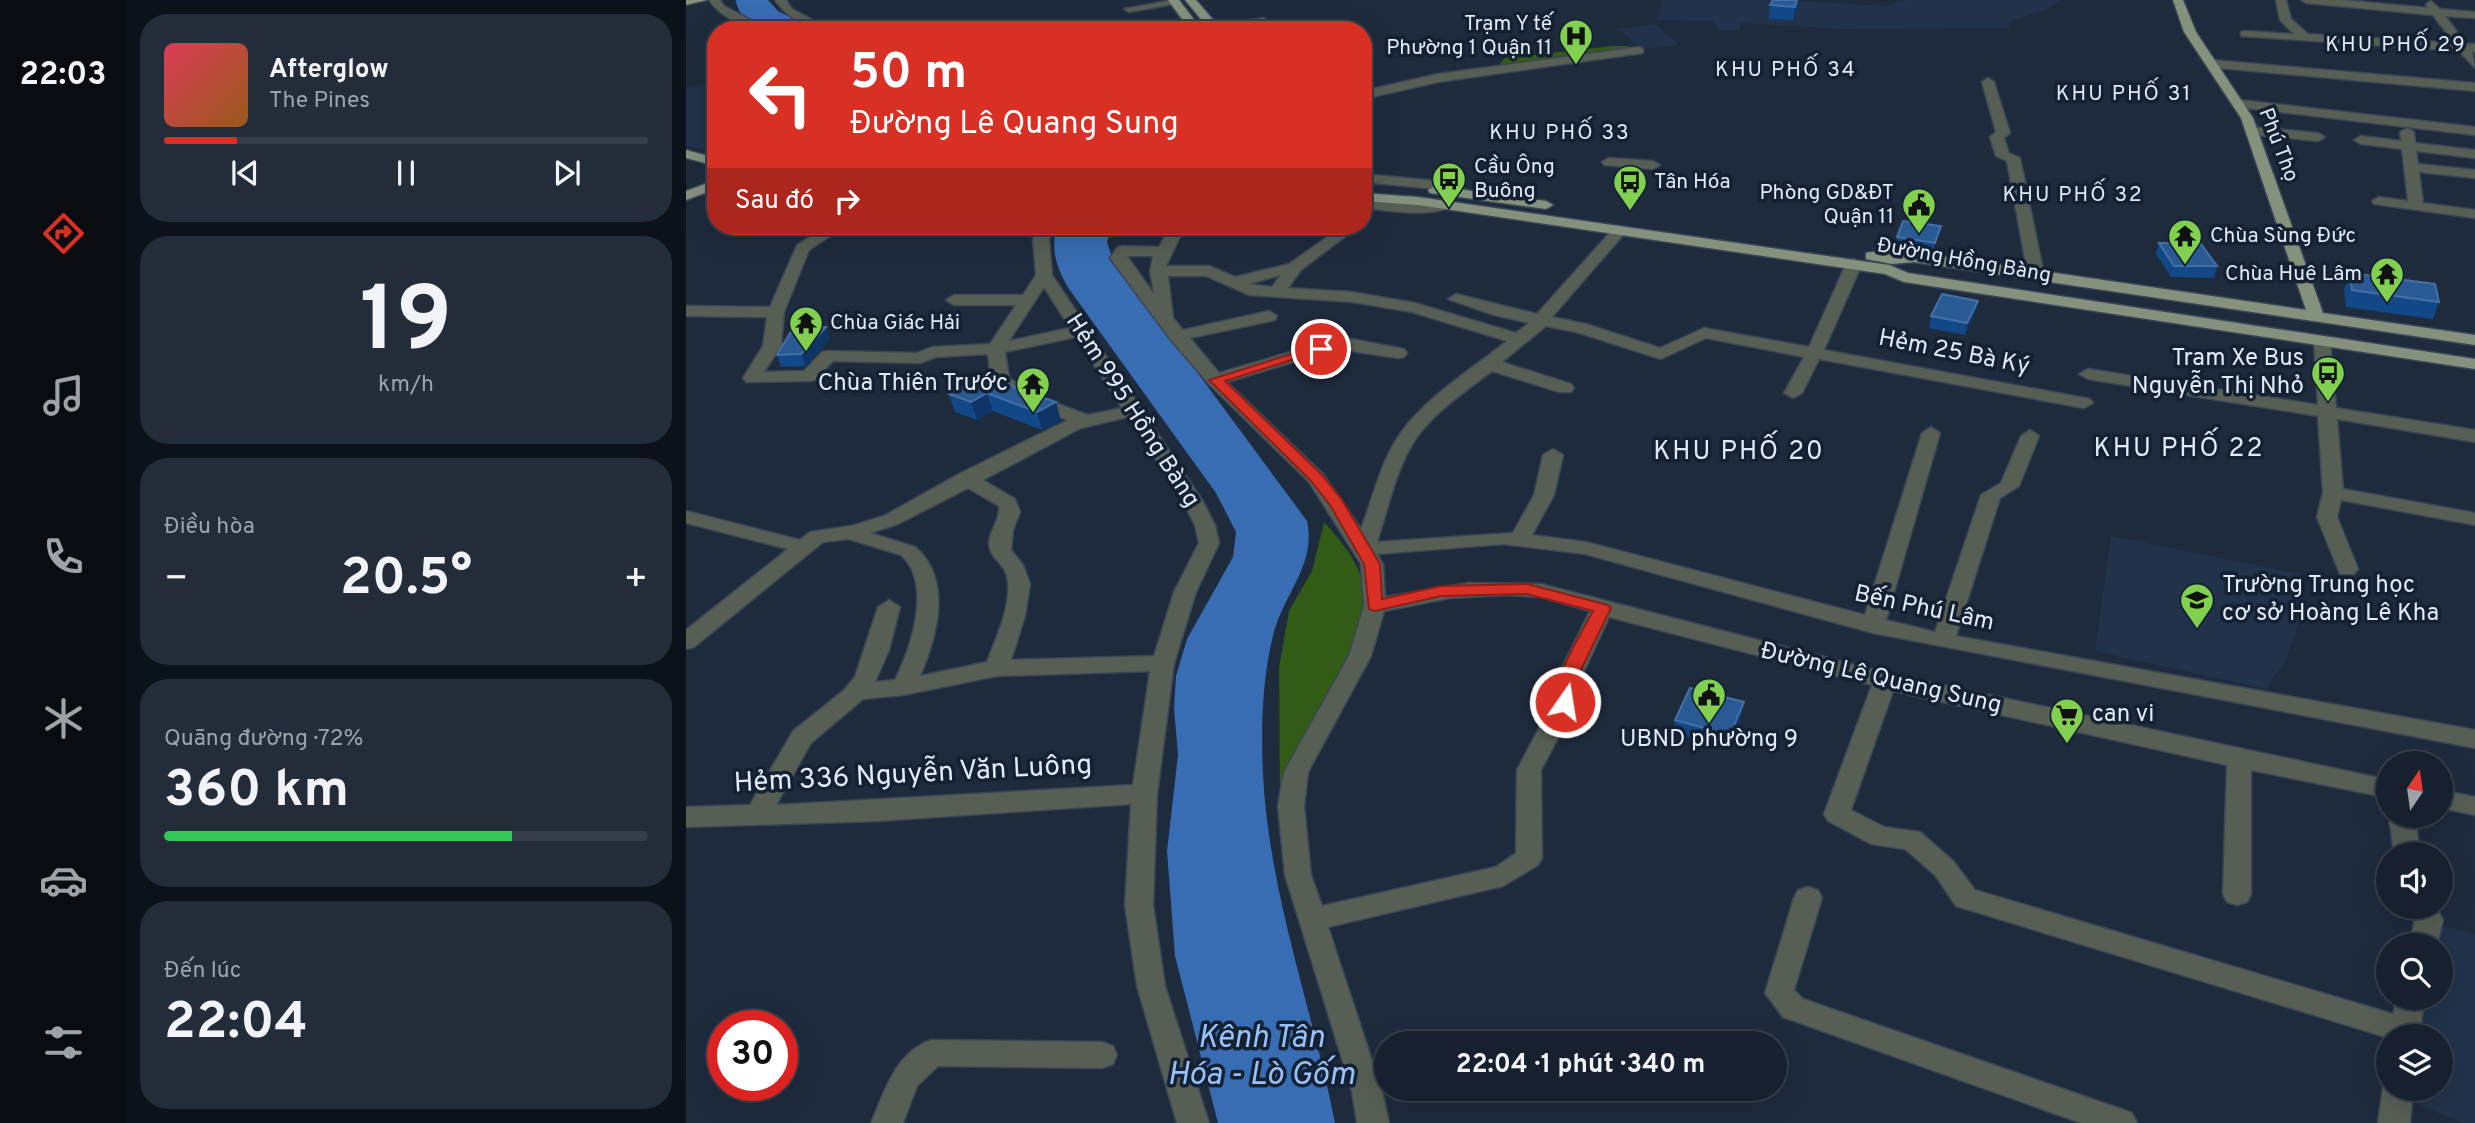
<!DOCTYPE html>
<html lang="vi">
<head>
<meta charset="utf-8">
<style>
	:root { --surface:#16202e; --page:#232d3a; --text:#f1f3f6; --muted:#9ea3aa; --line:#353e4a; --accent:#d93025 }
	body { margin:0; font-family:Overpass,sans-serif; background:var(--page); color:var(--text); height:100vh; display:flex; flex-direction:column; font-size:26px; white-space:nowrap }
	* { box-sizing:border-box; margin:0 }
	p { font-size:23px; color:var(--muted) }
	.icon { flex:none; width:38px; height:38px; fill:none; stroke:currentColor; stroke-width:2; stroke-linecap:round; stroke-linejoin:round }
	.map { position:relative; flex:1; overflow:hidden }
	.panel { display:flex; flex-direction:column; gap:14px; padding:14px; background:#0c1219; width:560px }
	.panel>* { flex:none }
	.top-card { position:absolute; left:21px; top:21px; width:665px; height:214px; border-radius:28px; box-shadow:0 7px 28px #0002,0 0 0 2px var(--line); background:#d93025; color:#fff; overflow:hidden }
	.needle { width:46px; rotate:13deg }
	.buttons { position:absolute; left:1690px; top:751px; display:grid; gap:14px }
	.buttons a { display:grid; place-items:center; width:77px; height:77px; border-radius:50%; background:var(--surface); box-shadow:0 7px 28px #0002,0 0 0 2px var(--line); font-size:35px }
	.speed { position:absolute; left:21px; top:1010px; display:flex; gap:14px; font-size:35px; font-weight:700; text-align:center }
	.speed>* { display:grid; place-content:center; width:91px; height:91px; border-radius:50%; background:var(--surface); box-shadow:0 7px 28px #0002,0 0 0 2px var(--line); line-height:1 }
	.speed .limit { border:10px solid #d22; background:#fff; color:#111 }
	.pin { position:absolute; display:grid; place-items:center; width:60px; height:60px; color:#fff; margin:-30px; border:4px solid #fff; border-radius:50%; box-shadow:0 2px 7px #0007 }
	.me { position:absolute; width:77px; margin:-38px; rotate:13deg; stroke-linejoin:round; filter:drop-shadow(0 0 5px #0008) }
	.turn { display:flex; align-items:center; gap:24px; height:147px; padding:0 28px; font-size:32px }
	.turn .icon { width:91px; height:91px; stroke-width:2.5 }
	.turn b { display:block; font-size:49px; line-height:60px }
	.then { display:flex; align-items:center; height:66px; padding:0 28px; background:#0003; gap:14px; font-size:26px }
	.big { font-size:52px; font-weight:700; line-height:1.1 }
	.panel .widget { flex:1; display:flex; flex-direction:column; justify-content:center; gap:10px; min-width:0; padding:0 24px; border-radius:28px; background:var(--page) }
	.panel .dial { align-items:center; gap:0 }
	.dial b { font-size:91px; line-height:1 }
	.song { display:flex; align-items:center; gap:21px }
	.cover { width:84px; height:84px; border-radius:10px; background:linear-gradient(135deg,hsl(350 70% 55%),hsl(30 70% 35%)) }
	.played { height:7px; border-radius:4px; background:linear-gradient(90deg,var(--accent) 15%,var(--line) 15%) }
	.keys { display:flex; justify-content:space-around; direction:ltr }
	.heat { display:flex; justify-content:space-between; align-items:center; font-size:38px; direction:ltr }
	.charge { height:10px; border-radius:5px; background:linear-gradient(90deg,#34c759 72%,var(--line) 0) }
	.trip { position:absolute; left:688px; top:1031px; width:413px; height:70px; border-radius:35px; background:var(--surface); box-shadow:0 7px 28px #0002,0 0 0 2px var(--line); font-weight:700; line-height:70px; text-align:center }
	main { display:flex; flex:1; min-height:0 }
	.dock { display:flex; flex-direction:column; width:126px; justify-content:space-around; align-items:center; background:#090d12; color:var(--muted) }
	.dock .icon { width:49px; height:49px }
	.dock .selected { color:var(--accent) }
	.dock b { font-size:32px; color:var(--text) }
	.map>svg:first-child { display:block }
	.built { fill:#21324a }
	.green { fill:#325b16 }
	.water { fill:#386cb3 }
	.lines { fill:none; stroke-linecap:round; stroke-linejoin:round }
	.minor-casing { stroke:#394657; stroke-width:3 }
	.major-casing { stroke:#394657; stroke-width:3 }
	.minor { fill:#575e54; fill-rule:evenodd }
	.major { fill:#84917d; fill-rule:evenodd }
	.wall { fill:#134888 }
	.shaded-wall { fill:#0e3565 }
	.building { fill:#2a5a94; stroke:#4670a4; stroke-width:2 }
	.route { fill:#d93025; stroke:#8d1f18; stroke-width:2 }
	.labels { text-anchor:middle; dominant-baseline:central; stroke-width:7; stroke-linejoin:round; paint-order:stroke }
	.far-poi-label { font-size:21px; fill:#e1eaf7; stroke:#142133; text-anchor:start }
	.far-neighbourhood-label { font-size:21px; letter-spacing:2px; fill:#e1eaf7; stroke:#142133 }
	.far-street-label { font-size:21px; fill:#e1eaf7; stroke:#142133 }
	.street-label { font-size:24px; fill:#e1eaf7; stroke:#142133 }
	.poi-label { font-size:24px; fill:#e1eaf7; stroke:#142133; text-anchor:end }
	.neighbourhood-label { font-size:26px; letter-spacing:2px; fill:#e1eaf7; stroke:#142133 }
	.near-street-label { font-size:28px; fill:#e1eaf7; stroke:#142133 }
	.near-water-label { font-size:32px; font-style:italic; fill:#98c1fa; stroke:#142133 }
</style>
</head>
<body>
<main>
<nav class="dock">
<b>22:03</b>
<svg class="icon selected" aria-label="directions" viewBox="0 0 24 24"><path d="M12 3l9 9-9 9-9-9zM9 14v-3h6M13 9l2 2-2 2"/></svg>
<svg class="icon" aria-label="music" viewBox="0 0 24 24"><path d="M9 18V5l10-2v13"/><circle cx="6" cy="18" r="3"/><circle cx="16" cy="16" r="3"/></svg>
<svg class="icon" aria-label="phone" viewBox="0 0 24 24"><path d="M5 4h4l2 5-3 2q2 4 5 5l2-3 5 2v4C11 20 4 13 5 4z"/></svg>
<svg class="icon" aria-label="climate" viewBox="0 0 24 24"><path d="M12 3v18M4 7l16 10M4 17L20 7"/></svg>
<svg class="icon" aria-label="car" viewBox="0 0 24 24"><path d="M5 17H2v-5l4-1 3-4h7l3 4 3 1v5h-3M9 17h6M6 11h13"/><circle cx="7" cy="17" r="2"/><circle cx="17" cy="17" r="2"/></svg>
<svg class="icon" aria-label="filters" viewBox="0 0 24 24"><path d="M4 7h16M4 17h16"/><circle cx="9" cy="7" r="2"/><circle cx="15" cy="17" r="2"/></svg>
</nav>
<section class="panel">
<div class="widget">
<div class="song"><i class="cover"></i><div><b>Afterglow</b><p>The Pines</p></div></div>
<div class="played"></div>
<div class="keys"><svg class="icon" aria-label="previous" viewBox="0 0 24 24"><path d="M18 5L8 12l10 7zM5 5v14"/></svg><svg class="icon" aria-label="pause" viewBox="0 0 24 24"><path d="M8 5v14M16 5v14"/></svg><svg class="icon" aria-label="next" viewBox="0 0 24 24"><path d="M6 5l10 7-10 7zM19 5v14"/></svg></div>
</div>
<div class="widget dial"><b>19</b><p>km/h</p></div>
<div class="widget"><p>Điều hòa</p>
<div class="heat"><a>−</a><b class="big">20.5°</b><a>+</a></div>
</div>
<div class="widget"><p>Quãng đường · 72%</p><b class="big">360 km</b><div class="charge"></div></div>
<div class="widget"><p>Đến lúc</p><b class="big">22:04</b></div>
</section>
<div class="map">
<svg width="1789" height="1123" viewBox="0 0 1789 1123">
	<rect width="100%" height="100%" fill="#1e2b3d"/>
	<path class="built" d="M976,0H1092L1203,6L1212,1L1227,0H1375L1361,9L1328,20L1322,24L1325,28L1156,29L1054,23V30H1034L1026,21L972,20Z
		M969,24L993,45L956,49L932,29Z
		M30,83V153L0,146V88Z
		M1425,536L1615,574L1618,608L1601,657L1580,689L1409,651Z
		M1750,923L1789,935V1123H1778L1718,1099L1720,1089L1755,1088V1036H1730L1737,998H1755V945H1746Z"/>
	<path class="green" d="M927,46H942L947,50L811,67L819,58Z
		M638,522C656,542 674,563 679,591C686,626 612,760 594,799L593,667L603,611L626,571Z"/>
	<path class="water" d="M50,0H82L92,11L131,30C108,30 53,33 50,0Z
		M371,226H426L421,242L426,257L621,521C631,564 596,596 587,636C576,679 575,729 577,774C583,894 626,1006 649,1123H532L489,956L481,851L492,755L488,708L490,676L501,639L547,557L550,532L530,493L383,289C371,269 364,250 371,226Z"/>
	<g class="lines">
		<g class="minor-casing">
			<path id="minor" d="M23,0H34L38,6L84,30C62,30 35,18 23,0Z
				M89,0H100L106,9L145,30C122,30 101,18 89,0Z
				M487,0L494,3L443,12L438,9Z
				M1590,0H1600L1605,19L1622,34L1768,43L1747,15L1620,3L1615,0H1657L1742,8L1740,4L1745,1L1754,9L1789,12V18L1759,16L1780,44H1789V52L1786,51L1789,68L1773,51L1555,36V32L1559,31L1608,34L1594,20Z
				M577,18L584,22V26L522,28Z
				M953,47L957,49V53L752,82L677,99V91L752,74Z
				M1526,60L1789,83V91L1522,67L1520,64Z
				M1302,78L1308,82L1324,133L1318,138L1323,153L1334,158L1358,275L1356,278H1344L1342,275L1321,161L1310,156L1304,137L1310,132L1296,82Z
				M1554,100L1789,127V135L1550,107V101Z
				M1566,127L1632,133L1639,137L1632,141L1561,134V128Z
				M1721,128L1728,132L1729,143L1789,150V158L1730,151L1732,164L1789,170V178L1733,172L1737,203L1789,210V218L1688,204L1686,201L1693,197L1722,201L1716,149L1675,144L1668,140L1675,136L1715,141L1714,132Z
				M923,158L967,161L974,165L967,169L918,165L916,162Z
				M677,174L751,181L794,194L787,198L751,189L677,182Z
				M677,200C691,201 761,201 765,205C750,219 698,210 677,208Z
				M142,226H159L123,250L98,312L95,346L78,372L118,371L136,352L142,351L231,353L247,347L304,344L330,305H268L260,300L268,295H337L350,275L347,239L353,226H367L363,239L366,275L516,500L529,525L533,543L510,592L488,663L471,794L467,905L479,986L523,1123H491L451,986L439,905L445,804L192,821L0,827V807L64,805L107,731L157,691L169,677L192,607L203,600L214,607L203,650L189,682L209,680C225,648 247,584 215,555L163,539L137,542L8,647L0,649V630L102,549L0,523V511L114,540L124,532L165,526L198,516L273,474L382,420C360,413 313,402 305,377C303,370 303,362 302,354L250,357L234,363L147,361L129,380L123,381L60,382L57,378L77,346L81,317L0,316V306L84,307L111,245ZM358,287L384,328L323,341ZM390,337L436,408L402,415L348,395L323,378L319,352ZM442,417L496,500L509,525L513,543L488,592L468,656L325,660L339,616L344,584L337,565L325,550L327,530L334,512L329,499L297,480L395,428ZM282,488L313,506C315,518 304,530 303,543C303,557 318,564 321,576C327,604 310,637 301,662L234,676C251,637 267,579 229,547L184,533L212,524ZM464,671L447,785L90,805L125,743L177,699L217,695L311,676Z
				M485,226H499L480,266H523L549,277L603,264L657,226H673L615,270L602,288L666,292L729,303L830,333L843,323L808,315L762,299L770,294L851,314L928,228H938V234L866,317L900,324L974,348L1018,328L1123,347L1160,264L1168,259L1176,264L1138,350L1404,399L1407,403L1398,408L1133,359L1116,393L1107,398L1098,393L1118,357L1020,338L975,359L890,332L860,326L816,362L885,384L888,388L885,392H873L806,371C780,391 748,412 729,440C710,469 702,509 691,542L827,533L848,495L857,455L867,449L877,455L868,495L846,535L900,542L1179,615L1236,433L1245,427L1254,433L1200,620L1249,632L1295,495L1315,483L1335,436L1344,430L1353,436L1333,486L1314,498L1270,636L1789,730V748L1187,633L899,554L817,544L691,554L697,564L699,597L783,583L855,584L1200,673L1703,780V798L1565,770V894L1561,902L1551,905L1541,902L1537,894L1541,765L1207,691L1165,810L1198,827L1234,832L1267,861L1289,890L1707,1014L1711,998H1739L1733,1036L1703,1038L1270,906L1249,875L1219,849L1185,844L1142,821L1138,814L1186,685L923,617L894,680L891,702L855,770L856,858L852,865L817,886L642,927L696,1091L703,1123H671L666,1091L599,875L592,806L598,772L663,656L678,606L675,564L623,482L523,384L485,340L424,258L431,248L436,246L473,247ZM441,256H467L464,271L468,294ZM595,275L586,287L562,284ZM482,276H520L563,295L666,302L726,312L821,341C786,369 740,397 714,434C695,461 687,497 675,529L637,474L541,382L651,349L712,358L718,357L721,353L718,349L660,338L649,339L533,373L504,338L589,320L591,316L583,311L497,330L487,318ZM821,595L855,597L904,611L870,680L867,702L831,770L830,853L810,867L636,906L625,875L618,806L622,772L685,656L698,611L764,598Z
				M1636,336L1644,341L1650,408L1789,430V442L1651,419L1657,489L1789,513V525L1655,500L1651,517L1672,569L1668,574H1654L1631,517L1637,493L1632,416L1402,379L1393,374L1402,369L1632,405L1628,341Z
				M1755,790L1789,797V815L1755,808Z
				M1703,816H1729L1734,854H1708Z
				M1122,887L1132,890L1136,898L1108,990L1117,999L1435,1109L1446,1113L1451,1123H1395L1097,1017L1079,993L1108,898L1112,890Z
				M1722,906H1749L1757,920L1751,945H1723L1729,920Z
				M245,1040L416,1042L427,1046L431,1055L427,1064L416,1068L252,1066L231,1086L217,1123H185C199,1091 209,1053 245,1040Z
				M1701,1078L1703,1088H1727L1724,1123H1692L1697,1088Z"/>
		</g>
		<g class="major-casing">
			<path id="major" d="M0,0H21L0,5Z
				M482,0H493L516,30H504Z
				M499,0H510L536,30H524Z
				M1487,0H1497L1510,32L1567,118L1637,313L1789,335V345L1228,262L1206,264L1180,259V253C1194,250 1212,254 1228,252L1620,310L1555,118L1498,32Z
				M0,150L30,158V166L0,158Z
				M30,180V189L0,200V191Z
				M749,186L860,201L867,205L860,209L744,193L742,190Z
				M677,193L732,197L1203,265L1222,273L1789,359V369L1218,282L1199,274L732,205L677,201Z"/>
		</g>
		<use href="#minor" class="minor"/>
		<use href="#major" class="major"/>
	</g>
	<path class="wall" d="M1113,3L1107,20L1083,19L1084,5Z
		M1255,226L1248,248L1210,242L1211,237Z
		M1473,243L1531,266L1528,278L1485,277L1470,254Z
		M1664,273L1753,302L1747,319L1660,307L1658,289Z
		M1290,312L1279,335L1243,328L1245,316Z
		M144,339L120,366L95,367L91,355Z
		M332,389L370,402L375,421L356,430L307,411L291,420L269,412L263,394Z
		M1058,702L1056,715L1043,748L988,734L989,720Z"/>
	<path class="shaded-wall" d="M1111,0H1113V3L1107,20L1109,7Z
		M1292,301L1290,312L1279,335L1281,323Z
		M140,327L144,339L120,366L115,354Z
		M301,393L307,411L291,420L285,402Z
		M370,402L375,421L356,430L351,412Z
		M1058,702L1056,715L1043,748L1044,735Z"/>
	<path class="building" d="M1087,0H1111L1109,7L1084,5Z
		M1217,221L1255,226L1249,243L1211,237Z
		M1473,243L1515,244L1531,266H1488Z
		M1664,273L1749,284L1753,302L1666,290Z
		M1256,294L1292,301L1281,323L1245,316Z
		M140,327L115,354L91,355L107,328Z
		M290,378L302,383L311,378L332,389L370,402L351,412L301,393L285,402L263,394Z
		M1004,688L1058,702L1044,735L989,720Z"/>
	<path class="route" d="M630,346L641,349L539,381L636,475L656,500L694,564L696,599L755,586L841,584L922,605L925,608L890,680L886,706H873C862,685 896,632 907,611L841,594L755,596L689,611L683,609L678,564L644,505L625,481L523,380Z"/>
	<defs>
		<g id="hospital-pin" transform="scale(1.75)"><path d="M0 17L-7.5 6A9.5 9.5 0 1 1 7.5 6Z" fill="#81d050" stroke="#142133"/><path d="M-5-5h3v3.5h4V-5h3V5h-3V1.5h-4V5h-3Z" fill="#111"/></g>
		<g id="bus-pin" transform="scale(1.75)"><path d="M0 17L-7.5 6A9.5 9.5 0 1 1 7.5 6Z" fill="#81d050" stroke="#142133"/><path d="M-5-6H5V4H4V6H2V4H-2V6H-4V4H-5ZM-3.5-4V0h7V-4ZM-3.5 1.2v1.5H-2V1.2ZM2 1.2v1.5H3.5V1.2Z" fill="#111"/></g>
		<g id="civic-pin" transform="scale(1.75)"><path d="M0 17L-7.5 6A9.5 9.5 0 1 1 7.5 6Z" fill="#81d050" stroke="#142133"/><path d="M-.6-6.5H3V-4.5H.6V-3L4-1V1h2V6H-6V1h2V-1L-.6-3ZM-1.2 2.5V6h2.4V2.5Z" fill="#111"/></g>
		<g id="temple-pin" transform="scale(1.75)"><path d="M0 17L-7.5 6A9.5 9.5 0 1 1 7.5 6Z" fill="#81d050" stroke="#142133"/><path d="M0-6L5-2H3V0L6.5 2.5H4V6H1.5V3h-3V6H-4V2.5H-6.5L-3 0V-2H-5Z" fill="#111"/></g>
		<g id="school-pin" transform="scale(1.75)"><path d="M0 17L-7.5 6A9.5 9.5 0 1 1 7.5 6Z" fill="#81d050" stroke="#142133"/><path d="M0-5L7-2L0 1L-7-2ZM-4 1L0 2.5L4 1V4Q0 6-4 4Z" fill="#111"/></g>
		<g id="supermarket-pin" transform="scale(1.75)"><path d="M0 17L-7.5 6A9.5 9.5 0 1 1 7.5 6Z" fill="#81d050" stroke="#142133"/><path d="M-6-5.5h2.5l.6 2H6L4.5 2H-2.5L-4.4-4H-6ZM-1.5 3.2a1.3 1.3 0 1 0 .1 0ZM3 3.2a1.3 1.3 0 1 0 .1 0Z" fill="#111"/></g>
	</defs>
	<g fill-rule="evenodd">
		<use href="#hospital-pin" x="890" y="36"/>
		<use href="#bus-pin" x="763" y="179"/>
		<use href="#bus-pin" x="944" y="182"/>
		<use href="#civic-pin" x="1233" y="205"/>
		<use href="#temple-pin" x="1499" y="236"/>
		<use href="#temple-pin" x="1701" y="274"/>
		<use href="#temple-pin" x="120" y="323"/>
		<use href="#bus-pin" x="1642" y="373"/>
		<use href="#temple-pin" x="347" y="384"/>
		<use href="#school-pin" x="1511" y="600"/>
		<use href="#civic-pin" x="1023" y="695"/>
		<use href="#supermarket-pin" x="1381" y="715"/>
	</g>
	<g class="labels">
		<g class="far-poi-label">
			<text x="866" y="24" text-anchor="end">Trạm Y tế<tspan x="866" dy="24">Phường 1 Quận 11</tspan></text>
			<text x="788" y="167">Cầu Ông<tspan x="788" dy="24">Buông</tspan></text>
			<text x="968" y="182">Tân Hóa</text>
			<text x="1208" y="193" text-anchor="end">Phòng GD&amp;ĐT<tspan x="1208" dy="24">Quận 11</tspan></text>
			<text x="1524" y="236">Chùa Sùng Đức</text>
			<text x="1676" y="274" text-anchor="end">Chùa Huê Lâm</text>
			<text x="144" y="323">Chùa Giác Hải</text>
		</g>
		<g class="far-neighbourhood-label">
			<text x="1710" y="45">KHU PHỐ 29</text>
			<text x="1100" y="70">KHU PHỐ 34</text>
			<text x="1438" y="94">KHU PHỐ 31</text>
			<text x="874" y="133">KHU PHỐ 33</text>
			<text x="1387" y="195">KHU PHỐ 32</text>
		</g>
		<g class="far-street-label">
			<text transform="translate(1592 145) rotate(69)">Phú Thọ</text>
			<text transform="translate(1278 261) rotate(10)">Đường Hồng Bàng</text>
		</g>
		<g class="street-label">
			<text transform="translate(1268 353) rotate(11)">Hẻm 25 Bà Ký</text>
			<text transform="translate(446 411) rotate(57)">Hẻm 995 Hồng Bàng</text>
			<text transform="translate(1238 609) rotate(12)">Bến Phú Lâm</text>
			<text transform="translate(1195 679) rotate(13)">Đường Lê Quang Sung</text>
		</g>
		<g class="poi-label">
			<text x="1618" y="359">Trạm Xe Bus<tspan x="1618" dy="28">Nguyễn Thị Nhỏ</tspan></text>
			<text x="322" y="384">Chùa Thiên Trước</text>
			<text x="1536" y="586" text-anchor="start">Trường Trung học<tspan x="1536" dy="28">cơ sở Hoàng Lê Kha</tspan></text>
			<text x="1406" y="715" text-anchor="start">can vi</text>
			<text x="1023" y="740" text-anchor="middle">UBND phường 9</text>
		</g>
		<g class="neighbourhood-label">
			<text x="1493" y="449">KHU PHỐ 22</text>
			<text x="1053" y="452">KHU PHỐ 20</text>
		</g>
		<g class="near-street-label">
			<text transform="translate(227 775) rotate(-3)">Hẻm 336 Nguyễn Văn Luông</text>
		</g>
		<g class="near-water-label">
			<text x="575" y="1039">Kênh Tân<tspan x="575" dy="37">Hóa - Lò Gốm</tspan></text>
		</g>
	</g>
</svg>
<div class="buttons">
<a><svg class="needle" viewBox="-14 -14 28 28"><path d="M0-13l5 13h-10z" fill="#e53935"/><path d="M0 13l5-13h-10z" fill="#9ea3aa"/></svg></a>
<a><svg class="icon" aria-label="sound" viewBox="0 0 24 24"><path d="M4 9h4l5-4v14l-5-4H4zM17 9q2 3 0 6"/></svg></a>
<a><svg class="icon" aria-label="search" viewBox="0 0 24 24"><circle cx="10" cy="10" r="6"/><path d="M15 15l6 6"/></svg></a>
<a><svg class="icon" aria-label="layers" viewBox="0 0 24 24"><path d="M12 4l9 5-9 5-9-5zM3 14l9 5 9-5"/></svg></a>
</div>
<div class="speed"><div class="limit">30</div></div>
<div class="pin" style="left:635px;top:349px;background:#d93025"><svg class="icon" aria-label="arrive" viewBox="0 0 24 24"><path d="M6 21V4h12l-3 4 3 4H6"/></svg></div>
<svg class="me" style="left:879px;top:702px" viewBox="-20 -20 40 40"><circle r="17" fill="#d93025" stroke="#fff" stroke-width="3"/><path d="M0-11L8 9 0 5-8 9z" fill="#fff"/></svg>
<div class="trip">22:04 · 1 phút · 340 m</div>
<div class="top-card">
<div class="turn"><svg class="icon" aria-label="left" viewBox="0 0 24 24"><path d="M17 20v-9H6M10 6l-5 5 5 5"/></svg><div><b>50 m</b>Đường Lê Quang Sung</div></div>
<div class="then">Sau đó<svg class="icon" aria-label="right" viewBox="0 0 24 24"><path d="M7 20v-9h11M14 6l5 5-5 5"/></svg></div>
</div>
</div>
</main>
</body>
</html>
